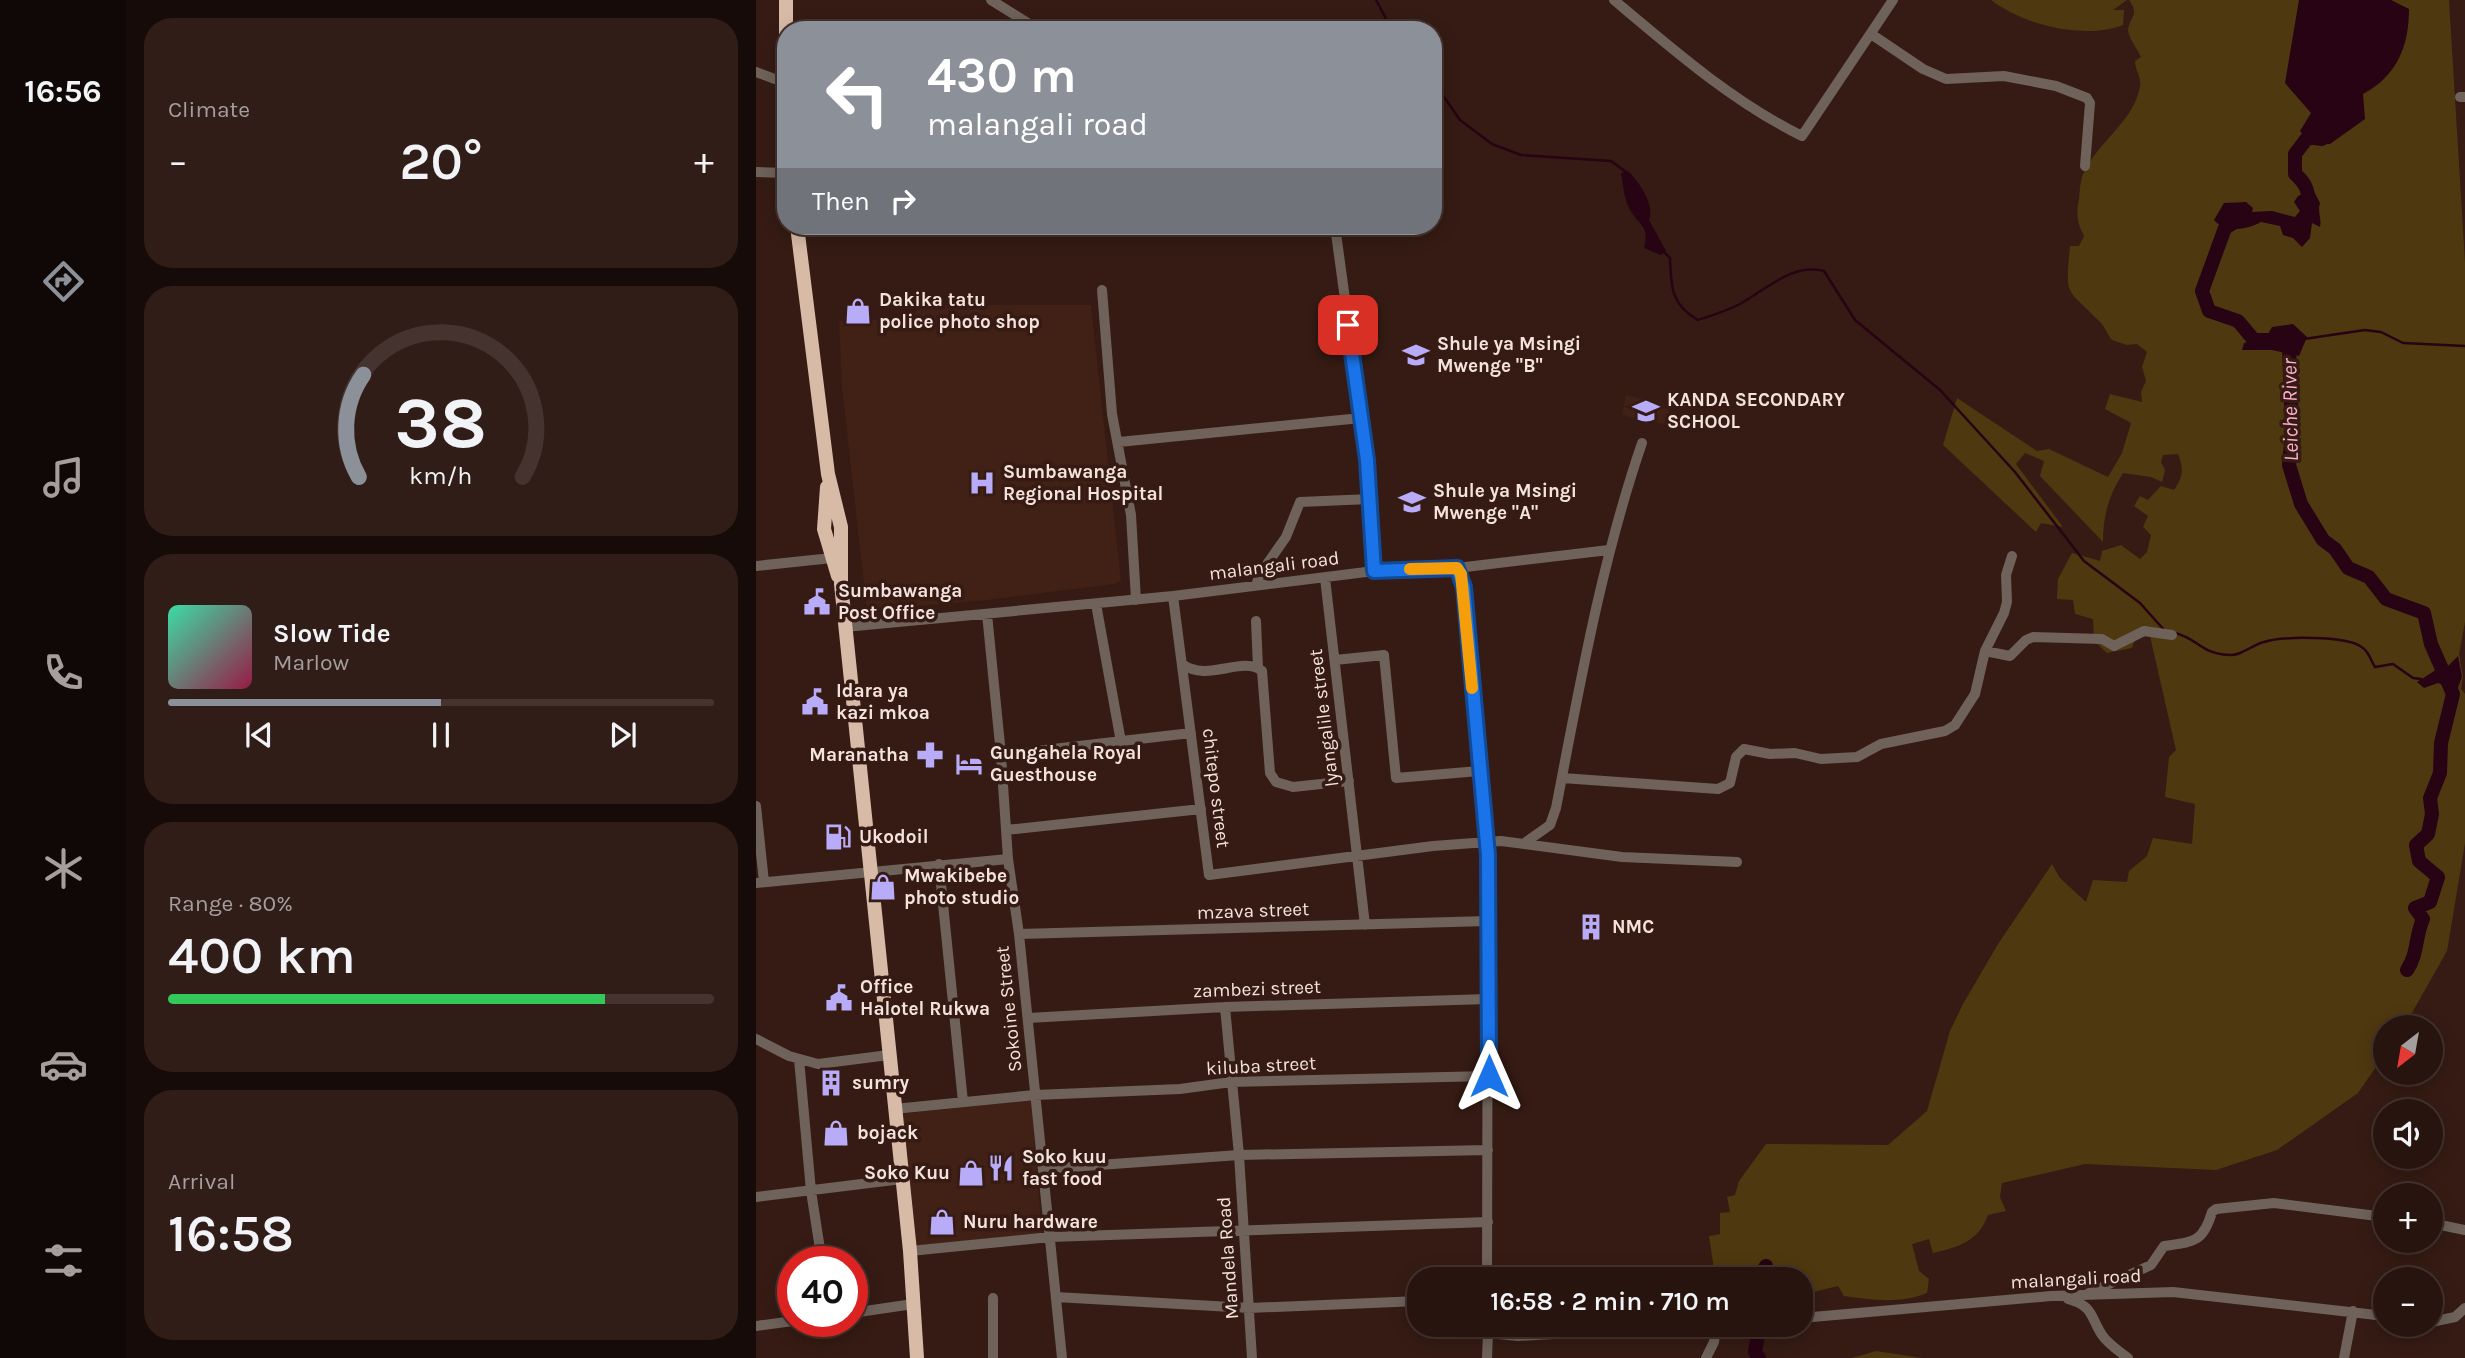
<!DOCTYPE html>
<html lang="en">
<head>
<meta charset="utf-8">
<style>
	:root { --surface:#28140e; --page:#301d17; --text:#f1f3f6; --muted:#a59e9e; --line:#44332e; --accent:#8c9099 }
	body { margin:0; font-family:Karla,sans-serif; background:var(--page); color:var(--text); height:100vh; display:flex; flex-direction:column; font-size:26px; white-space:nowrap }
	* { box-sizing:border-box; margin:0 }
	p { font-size:23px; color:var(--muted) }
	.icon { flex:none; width:38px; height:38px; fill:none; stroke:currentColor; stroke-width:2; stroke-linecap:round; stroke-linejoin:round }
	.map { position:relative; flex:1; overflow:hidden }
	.side { display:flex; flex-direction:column; gap:18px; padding:18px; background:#160b08; width:630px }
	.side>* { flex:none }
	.guide { position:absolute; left:21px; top:21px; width:665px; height:214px; border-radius:28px; box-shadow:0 4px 18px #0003,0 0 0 2px var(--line); background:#8c9099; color:#fff; overflow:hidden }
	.needle { width:46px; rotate:211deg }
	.tools { position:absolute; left:1617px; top:1015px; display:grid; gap:14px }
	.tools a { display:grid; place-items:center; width:70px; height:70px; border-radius:50%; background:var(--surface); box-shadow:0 4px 18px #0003,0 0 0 2px var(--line); font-size:35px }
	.speed { position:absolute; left:21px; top:1246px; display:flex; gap:14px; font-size:35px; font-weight:700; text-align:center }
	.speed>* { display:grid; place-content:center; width:91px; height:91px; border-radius:50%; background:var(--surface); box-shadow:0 4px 18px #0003,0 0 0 2px var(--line); line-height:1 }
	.speed .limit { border:10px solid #d22; background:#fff; color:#111 }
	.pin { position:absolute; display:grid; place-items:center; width:60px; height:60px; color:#fff; margin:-30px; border-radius:14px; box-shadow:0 4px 10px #0006 }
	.me { position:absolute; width:77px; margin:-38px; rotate:0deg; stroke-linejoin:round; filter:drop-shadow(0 0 5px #0008) }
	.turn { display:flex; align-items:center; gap:24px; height:147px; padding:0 35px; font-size:32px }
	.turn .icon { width:91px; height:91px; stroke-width:2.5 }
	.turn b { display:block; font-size:49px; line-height:60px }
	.then { display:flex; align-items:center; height:66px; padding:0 35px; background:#0003; gap:14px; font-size:26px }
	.big { font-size:52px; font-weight:600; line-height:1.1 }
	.side .card { flex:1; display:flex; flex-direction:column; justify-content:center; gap:10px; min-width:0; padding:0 24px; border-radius:28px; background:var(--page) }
	.side .dial { align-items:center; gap:0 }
	.dial svg { height:182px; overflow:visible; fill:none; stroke:var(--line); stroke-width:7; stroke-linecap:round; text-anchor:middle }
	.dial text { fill:var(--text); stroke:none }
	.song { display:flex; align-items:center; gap:21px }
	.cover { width:84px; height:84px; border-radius:10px; background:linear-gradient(135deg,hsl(160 70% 55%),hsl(340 70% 35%)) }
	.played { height:7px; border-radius:4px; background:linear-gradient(90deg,var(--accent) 50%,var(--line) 50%) }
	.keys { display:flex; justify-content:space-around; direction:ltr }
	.heat { display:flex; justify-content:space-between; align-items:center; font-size:38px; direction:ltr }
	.charge { height:10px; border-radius:5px; background:linear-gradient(90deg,#34c759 80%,var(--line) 0) }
	.trip { position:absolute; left:651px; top:1267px; width:406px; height:70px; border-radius:28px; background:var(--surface); box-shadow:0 4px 18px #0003,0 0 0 2px var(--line); font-weight:600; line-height:70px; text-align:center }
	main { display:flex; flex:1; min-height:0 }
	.tab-bar { display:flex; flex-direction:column; width:126px; justify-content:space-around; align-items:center; background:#100806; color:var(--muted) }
	.tab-bar .icon { width:49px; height:49px }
	.tab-bar .on { color:var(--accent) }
	.tab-bar b { font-size:32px; color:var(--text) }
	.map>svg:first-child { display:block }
	.built { fill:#412016 }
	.green { fill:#4e380f }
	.water { fill:#270314 }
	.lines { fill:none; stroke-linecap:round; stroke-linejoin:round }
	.stream { stroke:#270314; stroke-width:2.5 }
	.river { stroke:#270314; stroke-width:14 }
	.minor { stroke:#6e625a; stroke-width:10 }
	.highway { stroke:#d8bba7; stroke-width:14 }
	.route-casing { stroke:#114b97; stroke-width:18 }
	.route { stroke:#1a73e8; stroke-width:12 }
	.slow { stroke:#f59e0b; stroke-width:12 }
	.labels { text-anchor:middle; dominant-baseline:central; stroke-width:7; stroke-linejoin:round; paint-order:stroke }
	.poi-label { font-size:19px; font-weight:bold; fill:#f4e2dc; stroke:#351b13; text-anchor:start }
	.street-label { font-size:19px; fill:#f4e2dc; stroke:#351b13 }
	.water-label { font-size:21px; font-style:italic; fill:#fdb0ce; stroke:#351b13 }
</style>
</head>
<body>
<main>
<nav class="tab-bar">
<b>16:56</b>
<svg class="icon on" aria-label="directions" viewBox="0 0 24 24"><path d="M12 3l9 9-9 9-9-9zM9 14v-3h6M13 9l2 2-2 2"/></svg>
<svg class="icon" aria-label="music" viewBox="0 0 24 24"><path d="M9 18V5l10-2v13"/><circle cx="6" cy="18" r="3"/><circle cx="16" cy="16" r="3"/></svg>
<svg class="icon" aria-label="phone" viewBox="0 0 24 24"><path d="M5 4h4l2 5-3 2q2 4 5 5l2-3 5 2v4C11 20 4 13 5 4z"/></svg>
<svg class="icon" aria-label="climate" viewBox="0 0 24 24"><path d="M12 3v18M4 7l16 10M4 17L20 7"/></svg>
<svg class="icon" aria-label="car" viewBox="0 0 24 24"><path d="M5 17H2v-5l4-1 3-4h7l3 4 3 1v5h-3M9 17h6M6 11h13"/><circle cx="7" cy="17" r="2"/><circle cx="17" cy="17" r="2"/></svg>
<svg class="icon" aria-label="filters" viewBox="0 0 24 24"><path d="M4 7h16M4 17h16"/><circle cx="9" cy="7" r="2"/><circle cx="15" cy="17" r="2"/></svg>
</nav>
<section class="side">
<div class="card"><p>Climate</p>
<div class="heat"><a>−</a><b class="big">20°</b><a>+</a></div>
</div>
<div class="card dial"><svg viewBox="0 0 100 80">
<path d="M14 69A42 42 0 1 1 86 69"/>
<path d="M14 69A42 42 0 0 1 16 24" stroke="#8c9099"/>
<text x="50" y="56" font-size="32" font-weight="700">38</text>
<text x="50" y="72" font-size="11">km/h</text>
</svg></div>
<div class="card">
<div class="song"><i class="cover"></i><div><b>Slow Tide</b><p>Marlow</p></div></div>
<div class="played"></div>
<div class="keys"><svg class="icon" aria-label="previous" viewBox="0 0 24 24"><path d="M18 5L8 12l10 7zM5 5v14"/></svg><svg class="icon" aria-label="pause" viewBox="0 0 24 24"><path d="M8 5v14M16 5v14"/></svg><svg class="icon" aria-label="next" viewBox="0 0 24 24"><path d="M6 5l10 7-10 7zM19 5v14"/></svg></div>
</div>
<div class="card"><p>Range · 80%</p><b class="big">400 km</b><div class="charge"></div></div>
<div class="card"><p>Arrival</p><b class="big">16:58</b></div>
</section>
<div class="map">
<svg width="1709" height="1358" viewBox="0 0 1709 1358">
	<rect width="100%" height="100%" fill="#351b13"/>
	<path class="built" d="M161,305H335L365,581L358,584L231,600L111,611L86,386L83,321L158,319Z
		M870,395L915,406L910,425L866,415Z
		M275,1100L286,1233L157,1246L143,1114Z"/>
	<path class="green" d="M1235,0H1371L1357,10H1368L1367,25C1328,40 1268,25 1235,0Z
		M1373,0H1693L1709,262V622L1703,654L1707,677L1705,689L1709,694V843L1691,951L1648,1027H1629V1054L1602,1093L1521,1150L1460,1170L1329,1164L1246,1183L1244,1197L1250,1211L1232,1215C1223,1241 1203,1247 1177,1253L1173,1239L1156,1244L1163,1271L1173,1279L1171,1293C1146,1304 1114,1300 1088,1296L1082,1286L1045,1295V1279L959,1276L953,1236L964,1234V1213L974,1212L971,1197L979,1195L983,1181L1010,1144L1132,1145L1171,1111L1194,1031L1207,1004L1242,944L1296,864L1304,878L1330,902L1337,880L1371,882L1373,871L1391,856L1397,838L1436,844L1439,804L1409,797L1413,757L1420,750L1394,636L1380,637L1376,648L1351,653L1338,641L1337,619L1319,614L1317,600L1301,599L1302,579L1316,553L1344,561L1346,551L1365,545L1384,559L1391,552L1395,535L1387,527L1392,516L1378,506L1384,496L1392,500L1405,486L1418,490C1427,477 1428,468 1422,454L1407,455L1405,462L1409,470L1406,482L1395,477L1367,473C1353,495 1347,515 1347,542L1284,476L1288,461L1269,453L1260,464L1307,527L1285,523L1280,532L1187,445L1201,398L1281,451L1293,449L1352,477L1366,453L1375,423L1349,409L1354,394L1386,402L1385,392L1390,381L1386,367L1391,352L1381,344L1371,345L1356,340C1351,334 1349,327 1344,322C1310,287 1309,299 1314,246H1323L1328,236C1321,224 1320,213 1323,199C1324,191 1324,180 1328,172C1343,141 1377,122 1384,87C1386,77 1379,71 1379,61L1385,57C1381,48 1373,39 1372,30C1374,16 1384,15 1373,0Z
		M1120,1351L1166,1358H1096Z"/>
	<path class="water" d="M1543,0H1635L1653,9C1653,46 1641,76 1607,94L1609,119L1574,144H1554L1544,131L1555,113L1529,83Z
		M872,171C883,182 899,204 893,220L910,251L905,255L888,248C894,224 883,227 873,208C868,198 867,184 865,173Z
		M1554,184L1564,203C1561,212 1566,218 1564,227L1556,223L1554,238L1546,247L1537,238L1527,235L1524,226L1505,222C1491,230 1469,233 1458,220L1468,203L1490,202L1497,208L1496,212L1516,211L1539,217L1544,211L1538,202L1542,196L1550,193Z
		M1537,324L1551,337L1543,356L1516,350H1486L1488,343L1511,336L1516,327Z
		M1702,656L1706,677L1696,703L1692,702L1689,686L1682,683L1668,688L1661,682L1686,666H1692Z"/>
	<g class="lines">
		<path class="stream" d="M620,0L636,30
			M677,81L704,120L736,144L765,155L855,161L870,172
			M908,252L914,258C915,287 915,305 942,320C956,315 971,311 984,304C1011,289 1036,263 1068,271L1099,320L1184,390L1259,472L1328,561L1384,603L1409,631
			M1548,339L1609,330L1625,332L1647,343L1709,346
			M1419,633C1443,639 1443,653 1473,655C1485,656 1496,645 1508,642C1526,636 1589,636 1604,646C1613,651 1614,659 1619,667L1637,664L1657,678L1665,679"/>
		<path class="river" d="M1552,208C1553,192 1551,184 1539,174V154L1552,137L1566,139
			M1485,218L1469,228L1446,291L1453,311L1482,321L1498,340H1521L1533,345L1536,431L1533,465L1545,504L1567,540L1579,549L1592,568L1613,577L1630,599L1668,613L1675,644L1697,694L1685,743L1684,773L1674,798L1676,814L1672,834L1660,845L1663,861L1682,877L1674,902L1659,908L1667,919C1659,937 1662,954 1651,970
			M1002,1279L1010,1266
			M1003,1329L999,1352L1003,1358"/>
		<path class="minor" d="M235,0L283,30
			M858,0C916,49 977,102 1046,136L1137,0
			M1115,34L1167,69L1190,79L1248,76L1300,86L1331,98L1334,103L1329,166
			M0,72L27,82
			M1704,97H1709
			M0,172L30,173
			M579,226L611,460L618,571
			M346,290L356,414L375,515L380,600
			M363,442L605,418
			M0,566L76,558
			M701,568L853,550
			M569,578L609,925
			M500,585L504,574L530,537L544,502L614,499
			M417,596L453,875L677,846L745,841L866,857L981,862
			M340,604L365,742
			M231,614L245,755L252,859L263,934L306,1358
			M500,621L502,668
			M89,627L417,596L618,571L701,568L708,587L732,855L731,1279
			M1229,651L1254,656L1270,640L1277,637L1346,639L1358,646L1388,631L1416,635
			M579,660L628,655L640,778L723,771
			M426,664C452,683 486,655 506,671L514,773L520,782L537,787L593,781
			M245,755L435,733
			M806,778L962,789L974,783L980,757L988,749L1014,754L1039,753L1065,759L1101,757L1125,744L1189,731L1199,725L1219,694L1229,651L1248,613L1251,602L1250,575L1256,556
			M0,806L8,882
			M250,830L445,809
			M770,842L794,825L800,808C824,684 845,563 886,443
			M183,864L207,1102
			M0,883L252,859
			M263,934L732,921
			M469,1007L483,1155L496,1358
			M272,1018L469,1007L732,999
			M0,1039L33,1056L62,1064L133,1055
			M43,1059L55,1191L66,1262
			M138,1109L279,1095L424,1089L475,1082L733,1076
			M287,1169L483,1155L732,1150
			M0,1197L146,1179
			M1675,1223L1709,1230
			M154,1251L294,1237L732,1222
			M1333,1293L1395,1265L1408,1246C1437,1242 1447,1243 1456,1212L1460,1209L1518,1203L1629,1217
			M300,1297L493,1308L663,1301
			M1312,1299C1338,1306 1334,1317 1346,1335C1352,1344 1363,1351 1372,1358
			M96,1313L157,1304
			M1045,1318L1295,1296L1417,1292L1629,1316
			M1675,1322L1699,1317L1709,1308
			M730,1325L732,1333L762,1336L952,1325
			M0,1326L37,1321
			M237,1358V1298
			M731,1358L732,1333
			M950,1358L958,1342L960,1325
			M1588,1358L1597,1311"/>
		<path class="highway" d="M30,103V0
			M41,226L72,474L85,527V584L154,1251L161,1358
			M71,487L68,529L82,576"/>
	</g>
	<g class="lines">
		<g class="route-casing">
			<path id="route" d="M592,325L611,460L618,571L701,568L708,587L732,855L733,1076"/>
		</g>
		<use href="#route" class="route"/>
		<path class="slow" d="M654,569L701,568L705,574L716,688"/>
	</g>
	<defs>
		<g id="shop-bare" transform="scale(2.1)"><path d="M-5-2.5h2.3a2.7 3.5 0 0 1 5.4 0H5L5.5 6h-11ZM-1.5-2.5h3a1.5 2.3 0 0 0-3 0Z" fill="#b8abf7" stroke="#351b13" stroke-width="2.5" paint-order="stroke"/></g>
		<g id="school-bare" transform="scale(2.1)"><path d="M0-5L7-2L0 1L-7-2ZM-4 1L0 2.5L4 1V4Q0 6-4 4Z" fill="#b8abf7" stroke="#351b13" stroke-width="2.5" paint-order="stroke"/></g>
		<g id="hospital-bare" transform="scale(2.1)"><path d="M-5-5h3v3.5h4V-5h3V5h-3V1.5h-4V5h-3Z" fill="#b8abf7" stroke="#351b13" stroke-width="2.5" paint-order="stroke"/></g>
		<g id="civic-bare" transform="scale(2.1)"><path d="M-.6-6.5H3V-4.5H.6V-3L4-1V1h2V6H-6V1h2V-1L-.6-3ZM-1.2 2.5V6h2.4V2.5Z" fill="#b8abf7" stroke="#351b13" stroke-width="2.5" paint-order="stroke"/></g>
		<g id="pharmacy-bare" transform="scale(2.1)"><path d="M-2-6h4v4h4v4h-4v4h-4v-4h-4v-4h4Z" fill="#b8abf7" stroke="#351b13" stroke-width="2.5" paint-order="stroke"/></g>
		<g id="hotel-bare" transform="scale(2.1)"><path d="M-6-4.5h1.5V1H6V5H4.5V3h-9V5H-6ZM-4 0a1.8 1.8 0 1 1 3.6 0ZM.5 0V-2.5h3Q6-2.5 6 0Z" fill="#b8abf7" stroke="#351b13" stroke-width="2.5" paint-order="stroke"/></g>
		<g id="fuel-bare" transform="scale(2.1)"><path d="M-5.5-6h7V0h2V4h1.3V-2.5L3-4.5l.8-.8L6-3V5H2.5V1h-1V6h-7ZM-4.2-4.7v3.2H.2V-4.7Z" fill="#b8abf7" stroke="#351b13" stroke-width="2.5" paint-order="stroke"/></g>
		<g id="building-bare" transform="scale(2.1)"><path d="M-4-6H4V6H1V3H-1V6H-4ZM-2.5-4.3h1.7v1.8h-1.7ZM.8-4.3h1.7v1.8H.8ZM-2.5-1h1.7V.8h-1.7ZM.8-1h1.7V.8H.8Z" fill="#b8abf7" stroke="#351b13" stroke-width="2.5" paint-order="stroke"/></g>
		<g id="restaurant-bare" transform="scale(2.1)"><path d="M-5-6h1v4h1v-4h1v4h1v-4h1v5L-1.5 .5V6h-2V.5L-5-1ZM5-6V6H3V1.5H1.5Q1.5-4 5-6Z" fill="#b8abf7" stroke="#351b13" stroke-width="2.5" paint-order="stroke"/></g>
	</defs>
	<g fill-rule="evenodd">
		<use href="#shop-bare" x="102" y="311"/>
		<use href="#school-bare" x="660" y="355"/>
		<use href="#school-bare" x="890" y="411"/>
		<use href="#hospital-bare" x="226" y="483"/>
		<use href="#school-bare" x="656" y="502"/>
		<use href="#civic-bare" x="61" y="602"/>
		<use href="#civic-bare" x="59" y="702"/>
		<use href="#pharmacy-bare" x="174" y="755"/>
		<use href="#hotel-bare" x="213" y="764"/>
		<use href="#fuel-bare" x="82" y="837"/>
		<use href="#shop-bare" x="127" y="887"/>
		<use href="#building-bare" x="835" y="927"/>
		<use href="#civic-bare" x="83" y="998"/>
		<use href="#building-bare" x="75" y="1083"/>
		<use href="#shop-bare" x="80" y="1133"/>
		<use href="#restaurant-bare" x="245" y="1168"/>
		<use href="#shop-bare" x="215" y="1173"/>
		<use href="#shop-bare" x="186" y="1222"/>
	</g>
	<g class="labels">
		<g class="poi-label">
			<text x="123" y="300">Dakika tatu<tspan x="123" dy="22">police photo shop</tspan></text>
			<text x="681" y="344">Shule ya Msingi<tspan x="681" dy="22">Mwenge "B"</tspan></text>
			<text x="911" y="400">KANDA SECONDARY<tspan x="911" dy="22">SCHOOL</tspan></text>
			<text x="247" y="472">Sumbawanga<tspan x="247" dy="22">Regional Hospital</tspan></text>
			<text x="677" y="491">Shule ya Msingi<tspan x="677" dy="22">Mwenge "A"</tspan></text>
			<text x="82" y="591">Sumbawanga<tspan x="82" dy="22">Post Office</tspan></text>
			<text x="80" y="691">Idara ya<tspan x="80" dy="22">kazi mkoa</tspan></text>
			<text x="234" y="753">Gungahela Royal<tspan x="234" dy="22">Guesthouse</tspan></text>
			<text x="153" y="755" text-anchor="end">Maranatha</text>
			<text x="103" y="837">Ukodoil</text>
			<text x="148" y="876">Mwakibebe<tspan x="148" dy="22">photo studio</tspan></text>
			<text x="856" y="927">NMC</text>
			<text x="104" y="987">Office<tspan x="104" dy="22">Halotel Rukwa</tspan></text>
			<text x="96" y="1083">sumry</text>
			<text x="101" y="1133">bojack</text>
			<text x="266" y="1157">Soko kuu<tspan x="266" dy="22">fast food</tspan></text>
			<text x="194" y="1173" text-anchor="end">Soko Kuu</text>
			<text x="207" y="1222">Nuru hardware</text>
		</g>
		<g class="street-label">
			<text transform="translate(518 566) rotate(-7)">malangali road</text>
			<text transform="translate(568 718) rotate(-97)">lyangalile street</text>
			<text transform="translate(460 788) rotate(83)">chitepo street</text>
			<text transform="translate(497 911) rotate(-2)">mzava street</text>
			<text transform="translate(501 989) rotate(-2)">zambezi street</text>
			<text transform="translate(253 1009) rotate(-96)">Sokoine Street</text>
			<text transform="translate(505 1066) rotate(-3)">kiluba street</text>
			<text transform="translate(472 1258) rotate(-94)">Mandela Road</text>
			<text transform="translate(1320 1279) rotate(-3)">malangali road</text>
		</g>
		<g class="water-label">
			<text transform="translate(1534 410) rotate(-91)">Leiche River</text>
		</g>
	</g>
</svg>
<div class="tools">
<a><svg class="needle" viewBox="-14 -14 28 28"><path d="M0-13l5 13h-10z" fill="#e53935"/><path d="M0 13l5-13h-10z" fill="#a59e9e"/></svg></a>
<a><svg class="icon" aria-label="sound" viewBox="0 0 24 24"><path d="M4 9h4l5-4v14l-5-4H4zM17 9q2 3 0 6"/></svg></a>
<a>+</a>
<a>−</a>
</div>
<div class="speed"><div class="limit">40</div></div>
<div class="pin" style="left:592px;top:325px;background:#d93025"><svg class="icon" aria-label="arrive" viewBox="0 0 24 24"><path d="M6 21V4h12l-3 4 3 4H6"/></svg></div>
<svg class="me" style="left:733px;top:1076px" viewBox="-20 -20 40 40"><path d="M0-17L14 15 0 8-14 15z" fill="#1a73e8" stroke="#fff" stroke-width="4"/></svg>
<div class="trip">16:58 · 2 min · 710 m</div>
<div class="guide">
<div class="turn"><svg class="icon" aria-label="left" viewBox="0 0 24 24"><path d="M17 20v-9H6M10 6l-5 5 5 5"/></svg><div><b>430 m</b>malangali road</div></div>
<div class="then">Then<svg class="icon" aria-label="right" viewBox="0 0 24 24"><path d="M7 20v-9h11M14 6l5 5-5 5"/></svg></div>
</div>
</div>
</main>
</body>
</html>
